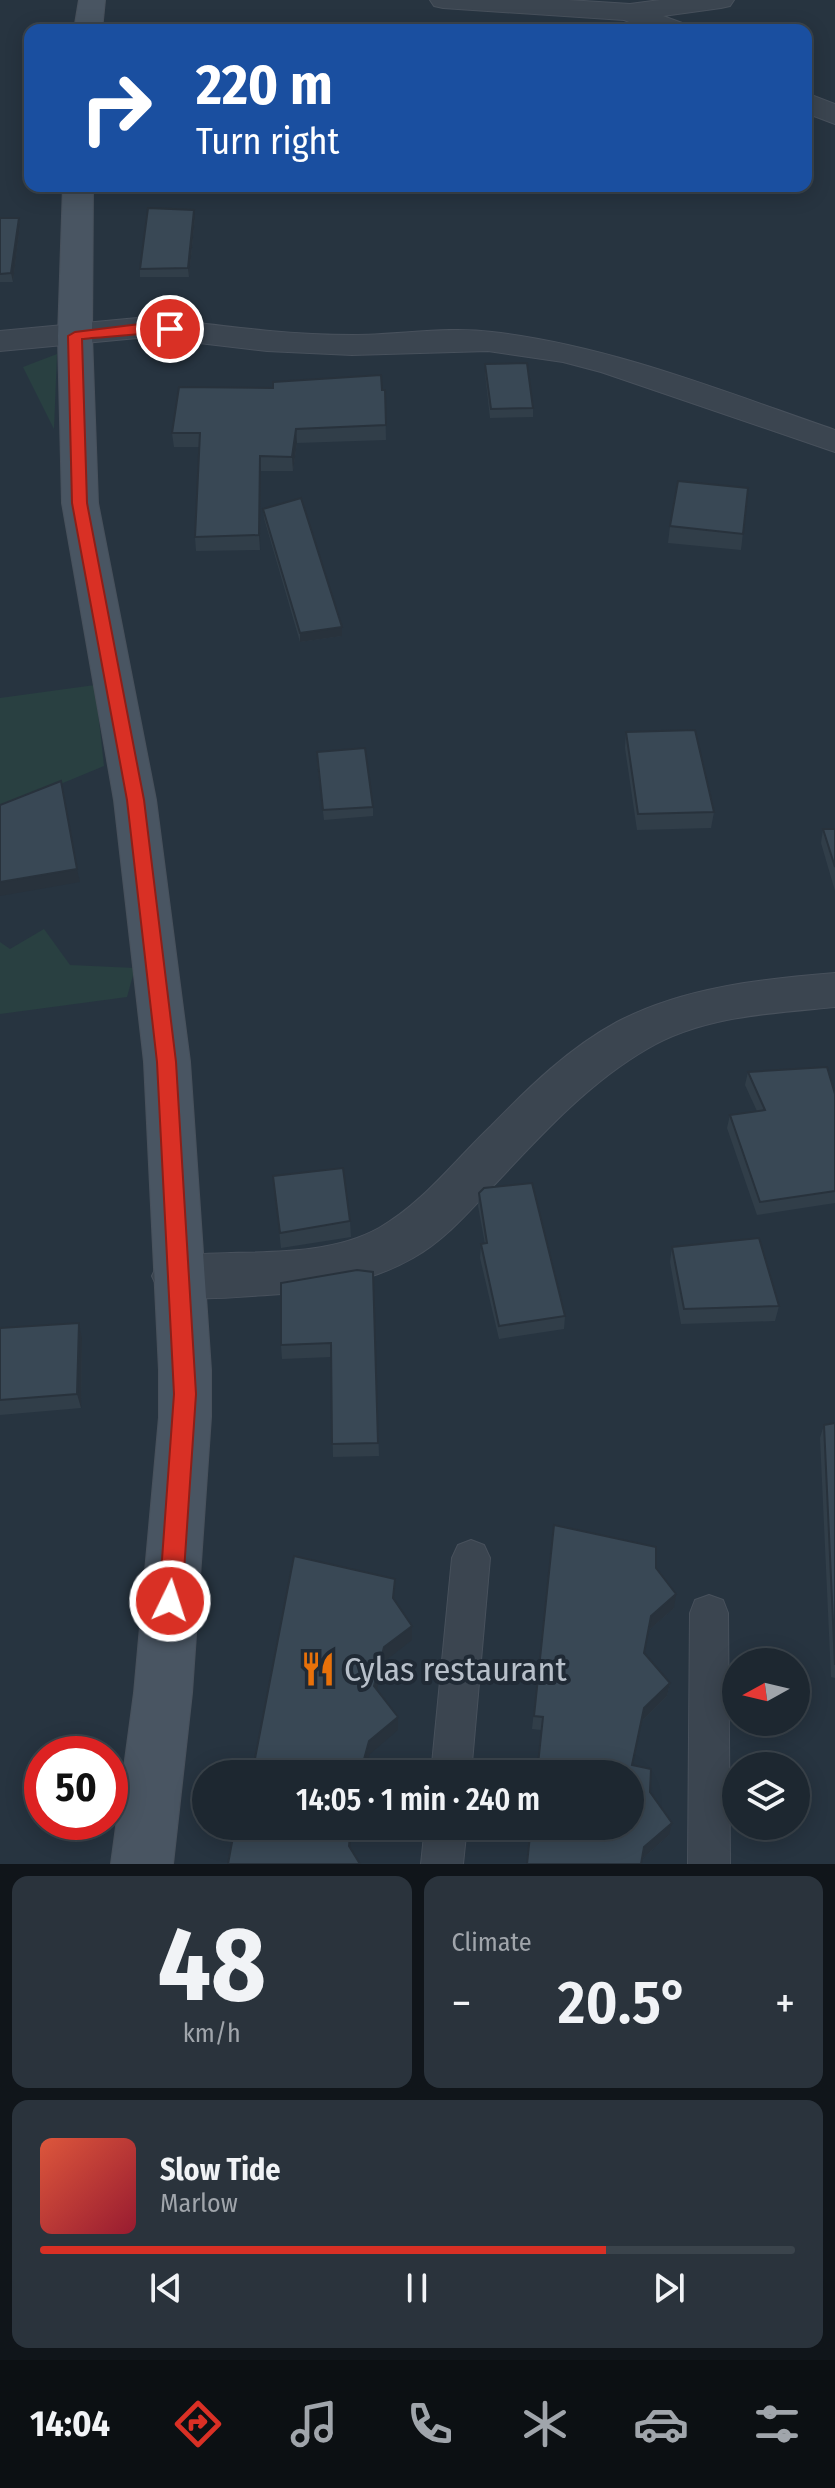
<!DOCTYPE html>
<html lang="en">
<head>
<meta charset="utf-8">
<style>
	:root { --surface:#1d2730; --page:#2a333c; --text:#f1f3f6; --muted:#a0a5ab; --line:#3b444c; --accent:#d93025 }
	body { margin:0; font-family:"Fira Sans Condensed",sans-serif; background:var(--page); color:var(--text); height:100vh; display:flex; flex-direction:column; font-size:30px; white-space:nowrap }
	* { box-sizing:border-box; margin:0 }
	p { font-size:26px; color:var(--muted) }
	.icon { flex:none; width:44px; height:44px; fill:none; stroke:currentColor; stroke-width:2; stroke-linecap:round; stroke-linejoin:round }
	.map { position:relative; height:1864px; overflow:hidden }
	.details { display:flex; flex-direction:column; gap:12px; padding:12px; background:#10151a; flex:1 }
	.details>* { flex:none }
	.guide { position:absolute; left:24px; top:24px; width:788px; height:168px; border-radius:16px; box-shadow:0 4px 20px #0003,0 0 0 2px var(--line); background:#1a4fa0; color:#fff; overflow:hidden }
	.needle { width:52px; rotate:262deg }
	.fabs { position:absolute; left:722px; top:1648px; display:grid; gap:16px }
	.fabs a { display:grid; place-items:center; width:88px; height:88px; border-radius:50%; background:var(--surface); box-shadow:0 4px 20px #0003,0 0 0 2px var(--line); font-size:40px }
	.speed { position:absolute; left:24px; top:1736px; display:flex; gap:16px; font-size:40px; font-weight:700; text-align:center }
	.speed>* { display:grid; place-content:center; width:104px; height:104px; border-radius:50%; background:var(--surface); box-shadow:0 4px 20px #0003,0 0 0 2px var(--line); line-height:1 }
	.speed .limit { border:12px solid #d22; background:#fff; color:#111 }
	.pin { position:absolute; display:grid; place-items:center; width:68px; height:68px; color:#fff; margin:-34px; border:4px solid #fff; border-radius:50%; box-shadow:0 2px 8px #0007 }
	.me { position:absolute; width:88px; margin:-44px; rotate:4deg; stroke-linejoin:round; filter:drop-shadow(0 0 6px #0008) }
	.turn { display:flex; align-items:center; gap:28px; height:168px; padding:0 40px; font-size:36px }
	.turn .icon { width:104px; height:104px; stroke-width:2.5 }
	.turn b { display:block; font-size:56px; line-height:68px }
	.big { font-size:60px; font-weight:600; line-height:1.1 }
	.details .tile { flex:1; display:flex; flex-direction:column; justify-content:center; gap:12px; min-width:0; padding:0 28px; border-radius:16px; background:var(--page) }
	.details .dial { align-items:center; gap:0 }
	.dial b { font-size:104px; line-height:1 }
	.song { display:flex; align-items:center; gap:24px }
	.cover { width:96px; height:96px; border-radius:12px; background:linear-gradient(135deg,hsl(10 70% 55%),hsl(350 70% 35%)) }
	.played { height:8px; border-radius:4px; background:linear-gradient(90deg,var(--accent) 75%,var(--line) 75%) }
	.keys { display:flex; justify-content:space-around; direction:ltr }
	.heat { display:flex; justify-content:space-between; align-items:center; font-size:44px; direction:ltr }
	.details .tiles { flex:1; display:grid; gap:12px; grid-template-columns:1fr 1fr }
	.tile:last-child { grid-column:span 2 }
	.trip { position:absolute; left:192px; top:1760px; width:452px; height:80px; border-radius:40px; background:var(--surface); box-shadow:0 4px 20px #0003,0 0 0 2px var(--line); font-weight:600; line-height:80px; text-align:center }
	.tab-bar { display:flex; height:128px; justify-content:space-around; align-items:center; background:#0c1013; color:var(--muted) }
	.tab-bar .icon { width:56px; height:56px }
	.tab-bar .current { color:var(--accent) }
	.tab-bar b { font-size:36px; color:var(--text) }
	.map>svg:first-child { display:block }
	.green { fill:#294041 }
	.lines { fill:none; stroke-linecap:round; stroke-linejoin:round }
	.service-casing { stroke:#48515c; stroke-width:2 }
	.minor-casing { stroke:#48515c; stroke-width:2 }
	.secondary-casing { stroke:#48515c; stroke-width:2 }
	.service { fill:#3b4550; fill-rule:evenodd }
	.minor { fill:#3b4550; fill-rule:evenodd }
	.secondary { fill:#495562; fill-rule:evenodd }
	.wall { fill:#313e49 }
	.shaded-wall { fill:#28323c }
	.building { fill:#394855; stroke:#28323c; stroke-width:2 }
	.route { fill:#d93025; stroke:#8d1f18; stroke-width:2 }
	.labels { text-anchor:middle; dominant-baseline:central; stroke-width:8; stroke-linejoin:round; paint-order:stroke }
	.near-poi-label { font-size:34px; fill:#b8c0ca; stroke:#202a35; text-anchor:start }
</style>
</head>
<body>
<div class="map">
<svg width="835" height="1864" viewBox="0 0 835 1864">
	<rect width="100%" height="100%" fill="#273440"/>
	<path class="green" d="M57,354L54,429L23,367Z
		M95,685L104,766L0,809V698Z
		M44,929L70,965L135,968L127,997L0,1014V942L10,949Z"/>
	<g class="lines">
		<g class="service-casing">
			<path id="service" d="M471,1540L484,1545L490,1558L471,1774H431L452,1558L458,1545Z
				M709,1595L723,1600L728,1613L730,1864H688L690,1613L695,1600Z
				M425,1826H467L463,1864H421Z"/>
		</g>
		<g class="minor-casing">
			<path id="minor" d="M430,0H568L630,4L660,0H734L730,6L721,8L663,16L685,24L689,30H650L624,20L443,8L434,6Z
				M806,93L835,104V124L806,113Z
				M148,317C216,325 284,335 353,335C399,335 447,326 492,332C611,346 722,391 835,430V452L601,372L563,362L488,351L352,355L267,351L148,337L0,351V331Z
				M835,973V1007C773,1013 702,1016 647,1049C590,1082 543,1133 498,1181C472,1208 447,1239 413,1258C369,1283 317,1292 267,1295C232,1297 192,1303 159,1291L152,1276L159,1261C183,1253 206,1254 231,1253C279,1252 336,1252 379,1228C423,1203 455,1160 491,1126C529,1087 569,1048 617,1022C683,987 762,979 835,973Z"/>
		</g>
		<g class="secondary-casing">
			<path id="secondary" d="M79,0H105L102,30H74Z
				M63,186H93L92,336L98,503L156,800L190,1062L211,1370V1417L192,1693L173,1864H111L134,1693L159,1417V1370L144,1062L114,800L62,503L58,336Z"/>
		</g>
		<use href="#service" class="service"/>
		<use href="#minor" class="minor"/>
		<use href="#secondary" class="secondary"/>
	</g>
	<path class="wall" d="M0,218H19L20,226L13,282H0Z
		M195,218L189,277H140V269Z
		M485,364L533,408V417L490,418L485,373Z
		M382,390H385L386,440L297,443L293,471H261L260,550L196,551L195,537L199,447H174L172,433Z
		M748,488L741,550L668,543L670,526Z
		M263,509L342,636L300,642L264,518Z
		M626,732L714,812L711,828L637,830L625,748Z
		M317,761L373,807V816L324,820Z
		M823,829H835V891L821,843Z
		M748,1072L835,1094V1203L757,1215L727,1128L730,1115L757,1111L745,1085Z
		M273,1176L350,1221L351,1237L281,1248Z
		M479,1193L565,1316L564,1329L499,1339L480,1258L481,1244H485L478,1206Z
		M672,1247L779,1306L775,1321L681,1324L670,1262Z
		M373,1272L379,1456L333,1457L331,1357L282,1359L281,1345Z
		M0,1328L82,1338L81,1408L0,1415Z
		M835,1423V1678L831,1677L820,1438L824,1425Z
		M554,1525L674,1608L649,1630L644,1653L670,1683L667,1696L642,1721L632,1765L650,1792L669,1835L642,1859L541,1730L532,1729Z"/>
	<path class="shaded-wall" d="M194,210L195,218L189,277L188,268Z
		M19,218L20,226L13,282L11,273Z
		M296,429L297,443L293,471L292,457Z
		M260,456L261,471L260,550L259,535Z
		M342,627V636L300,642V633Z
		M77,869L80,882L0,896V882Z
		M79,1323L82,1338L81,1408L77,1394Z
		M676,1594L674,1608L649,1630L651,1616Z
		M412,1626V1640L385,1661L374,1699V1686L384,1647Z
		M670,1683L667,1696L642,1721L644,1708Z
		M398,1717V1730L370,1754L364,1774H360L369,1741Z
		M672,1823L669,1835L642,1859L644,1847Z
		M351,1826H353L349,1857V1846Z"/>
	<path class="building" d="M148,208L194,210L188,268L140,269Z
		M0,218H19L11,273L0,274Z
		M527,363L533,408L491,409L485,364Z
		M381,375L382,390H385L386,425L296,429L292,457L260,456L259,535L195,537L200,433H172L179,387L273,388V382Z
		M678,481L748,488L743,534L670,526Z
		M301,498L342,627L300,633L263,509Z
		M695,730L714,812L638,814L626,732Z
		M365,748L373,807L323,810L317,752Z
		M61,781L77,869L0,882V805Z
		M823,829H835V867Z
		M827,1067L835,1094V1191L760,1202L730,1115L765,1110L748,1072Z
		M343,1168L350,1221L280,1233L273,1176Z
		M532,1183L565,1316L499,1326L481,1244L487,1243L479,1193L484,1188Z
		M759,1238L779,1306L684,1309L672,1247Z
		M357,1270L373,1272L378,1443L332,1444L331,1343L281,1345V1283Z
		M79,1323L77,1394L0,1400V1328Z
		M835,1423V1665L824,1425Z
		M554,1525L656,1547V1568L676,1594L651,1616L644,1653L670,1683L644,1708L632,1765L651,1769L650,1792L672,1823L644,1847L641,1864H527L531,1826H630V1774H537L543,1717L534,1716Z
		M294,1556L395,1579L393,1598L412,1626L384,1647L374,1686L398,1717L369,1741L360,1774H252Z
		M235,1826H351L349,1846L360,1864H228Z"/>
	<path class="route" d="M148,323L170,325L176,329C171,333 96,337 82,339L87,503L144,800L176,1062L196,1394L182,1601L179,1609L170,1612L162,1609L159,1601L174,1394L157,1062L127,800L72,503L68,336L75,332Z"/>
	<defs>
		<g id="restaurant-bare" transform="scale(2.76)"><path d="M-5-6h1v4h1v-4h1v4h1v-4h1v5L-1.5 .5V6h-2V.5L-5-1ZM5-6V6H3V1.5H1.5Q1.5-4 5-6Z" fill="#e8710a" stroke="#202a35" stroke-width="2.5" paint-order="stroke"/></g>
	</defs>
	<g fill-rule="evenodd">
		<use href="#restaurant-bare" x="318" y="1669"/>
	</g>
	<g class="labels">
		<g class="near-poi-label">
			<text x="344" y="1669">Cylas restaurant</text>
		</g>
	</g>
</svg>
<div class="fabs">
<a><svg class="needle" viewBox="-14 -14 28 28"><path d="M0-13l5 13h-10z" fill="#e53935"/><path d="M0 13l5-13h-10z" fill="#a0a5ab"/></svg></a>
<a><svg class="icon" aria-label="layers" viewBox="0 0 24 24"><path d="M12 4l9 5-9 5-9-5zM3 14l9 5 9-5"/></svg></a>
</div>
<div class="speed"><div class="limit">50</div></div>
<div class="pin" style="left:170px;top:329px;background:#d93025"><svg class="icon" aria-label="arrive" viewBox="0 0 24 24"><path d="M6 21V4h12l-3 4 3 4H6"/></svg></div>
<svg class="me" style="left:170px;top:1601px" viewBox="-20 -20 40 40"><circle r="17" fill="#d93025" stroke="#fff" stroke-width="3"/><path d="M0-11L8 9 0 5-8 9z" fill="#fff"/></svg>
<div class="trip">14:05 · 1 min · 240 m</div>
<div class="guide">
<div class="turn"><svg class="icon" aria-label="right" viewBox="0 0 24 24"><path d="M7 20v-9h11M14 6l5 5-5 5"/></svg><div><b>220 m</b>Turn right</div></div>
</div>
</div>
<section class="details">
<div class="tiles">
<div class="tile dial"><b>48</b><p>km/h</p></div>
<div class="tile"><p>Climate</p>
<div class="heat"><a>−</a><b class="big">20.5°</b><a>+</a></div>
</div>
<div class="tile">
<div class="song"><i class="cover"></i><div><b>Slow Tide</b><p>Marlow</p></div></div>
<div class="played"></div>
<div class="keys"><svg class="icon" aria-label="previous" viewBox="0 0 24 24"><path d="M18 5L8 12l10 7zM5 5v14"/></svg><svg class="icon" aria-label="pause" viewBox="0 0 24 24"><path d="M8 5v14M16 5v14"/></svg><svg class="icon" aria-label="next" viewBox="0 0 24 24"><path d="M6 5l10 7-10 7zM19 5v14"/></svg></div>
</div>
</div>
</section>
<nav class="tab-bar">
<b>14:04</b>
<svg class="icon current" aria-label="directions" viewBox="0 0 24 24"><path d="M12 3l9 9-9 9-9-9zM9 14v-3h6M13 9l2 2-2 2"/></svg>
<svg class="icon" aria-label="music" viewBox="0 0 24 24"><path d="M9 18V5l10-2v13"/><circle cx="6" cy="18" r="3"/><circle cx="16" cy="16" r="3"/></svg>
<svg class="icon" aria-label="phone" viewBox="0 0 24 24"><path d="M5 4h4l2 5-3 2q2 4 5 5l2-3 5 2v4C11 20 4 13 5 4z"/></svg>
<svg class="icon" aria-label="climate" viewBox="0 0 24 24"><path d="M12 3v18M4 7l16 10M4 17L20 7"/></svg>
<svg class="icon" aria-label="car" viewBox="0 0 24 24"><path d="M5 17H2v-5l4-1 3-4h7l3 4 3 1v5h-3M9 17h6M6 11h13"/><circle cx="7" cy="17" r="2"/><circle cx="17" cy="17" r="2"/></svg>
<svg class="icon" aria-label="filters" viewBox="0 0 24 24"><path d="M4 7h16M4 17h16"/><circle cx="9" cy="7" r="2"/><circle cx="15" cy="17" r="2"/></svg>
</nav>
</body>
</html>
